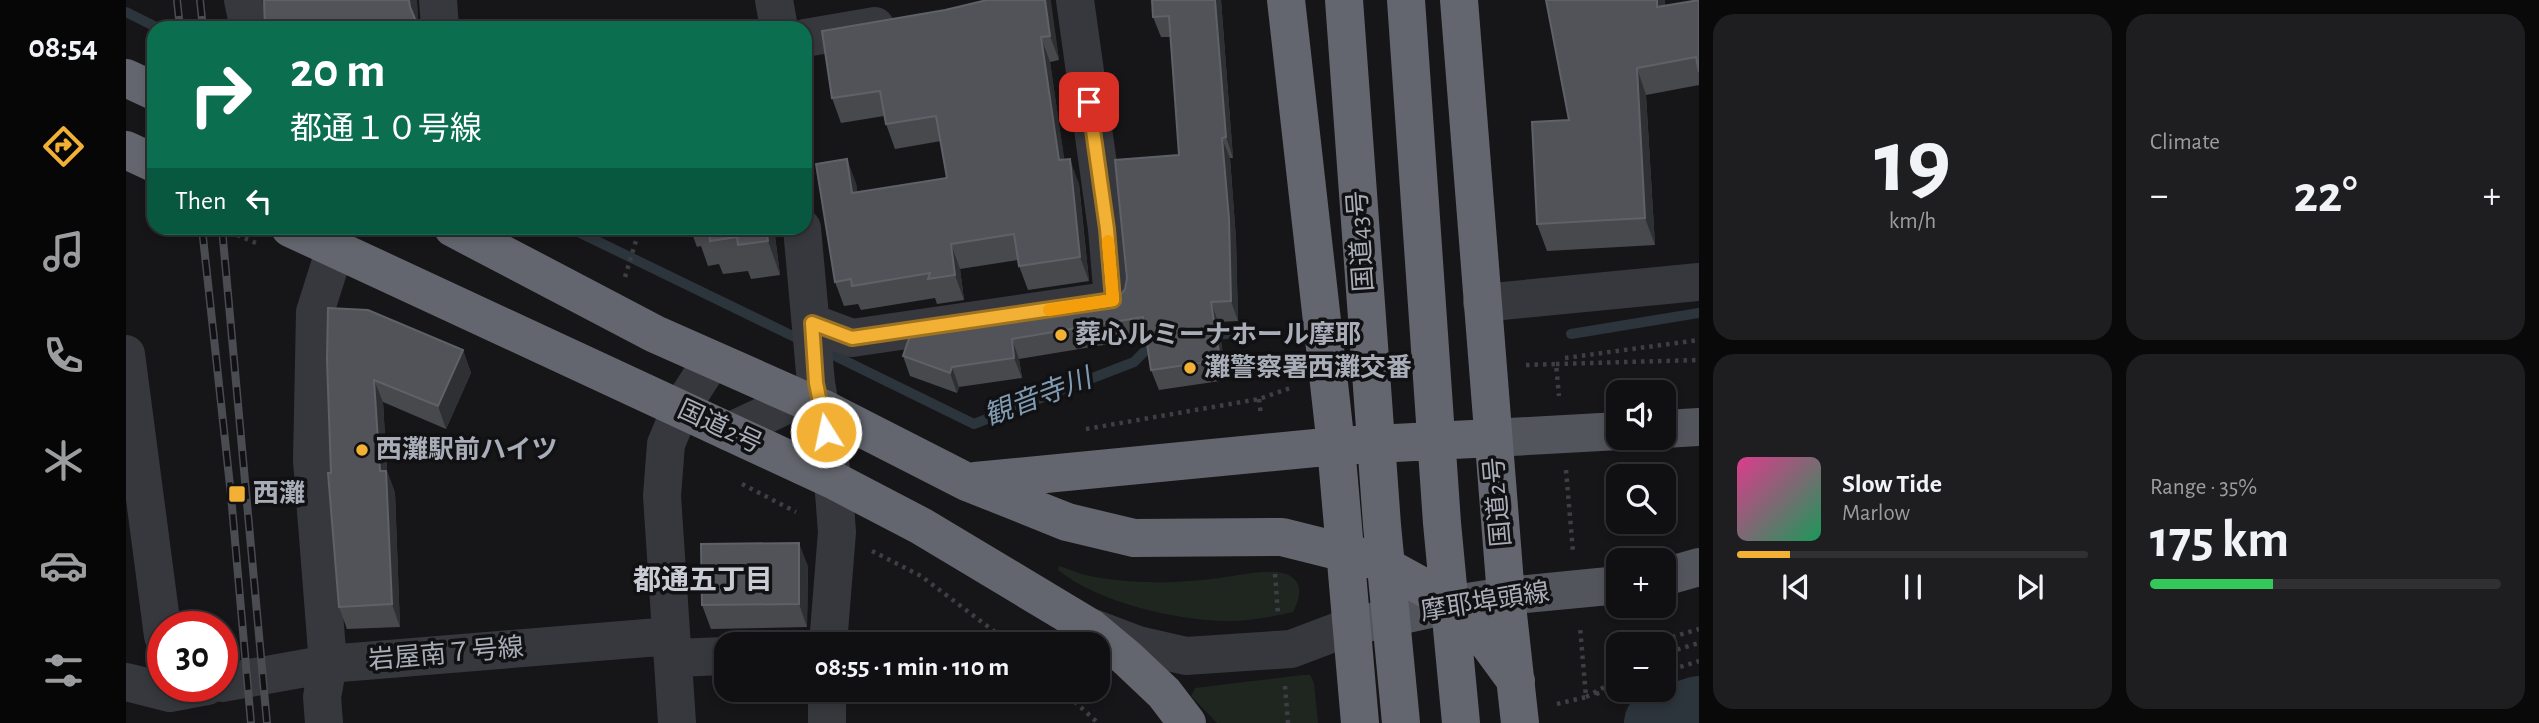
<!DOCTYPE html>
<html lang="en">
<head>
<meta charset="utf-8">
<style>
	:root { --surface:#101012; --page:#1e1e20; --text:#f1f3f6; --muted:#9c9d9f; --line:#303032; --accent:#f2b134 }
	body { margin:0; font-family:"Alegreya Sans","Noto Sans JP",sans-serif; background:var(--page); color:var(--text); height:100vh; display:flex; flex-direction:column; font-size:26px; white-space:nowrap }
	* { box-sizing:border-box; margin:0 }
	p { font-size:23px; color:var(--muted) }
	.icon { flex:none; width:38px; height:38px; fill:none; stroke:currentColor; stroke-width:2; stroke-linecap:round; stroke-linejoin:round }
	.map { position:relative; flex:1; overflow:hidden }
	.sheet { display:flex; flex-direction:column; gap:14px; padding:14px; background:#09090a; width:840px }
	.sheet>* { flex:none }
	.guide { position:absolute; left:21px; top:21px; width:665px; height:214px; border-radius:21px; box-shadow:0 4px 10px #0003,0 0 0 2px var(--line); background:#0b6e4f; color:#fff; overflow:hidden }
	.controls { position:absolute; left:1480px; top:380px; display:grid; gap:14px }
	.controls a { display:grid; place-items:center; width:70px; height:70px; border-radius:14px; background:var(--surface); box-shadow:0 4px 10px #0003,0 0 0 2px var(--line); font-size:35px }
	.speed { position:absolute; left:21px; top:611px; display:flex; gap:14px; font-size:35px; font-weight:700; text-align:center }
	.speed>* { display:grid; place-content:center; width:91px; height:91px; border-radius:50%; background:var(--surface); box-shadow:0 4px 10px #0003,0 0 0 2px var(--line); line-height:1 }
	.speed .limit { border:10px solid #d22; background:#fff; color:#111 }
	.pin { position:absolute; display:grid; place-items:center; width:60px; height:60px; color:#fff; margin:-30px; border-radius:14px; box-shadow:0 4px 10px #0006 }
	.me { position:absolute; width:77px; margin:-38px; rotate:350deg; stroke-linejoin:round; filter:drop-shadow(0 0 5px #0008) }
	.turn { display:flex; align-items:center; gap:24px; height:147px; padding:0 28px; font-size:32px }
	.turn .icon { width:91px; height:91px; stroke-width:2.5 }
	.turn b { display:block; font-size:49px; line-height:60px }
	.then { display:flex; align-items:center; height:66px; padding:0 28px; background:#0003; gap:14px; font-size:26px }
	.big { font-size:52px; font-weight:600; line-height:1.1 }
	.sheet .card { flex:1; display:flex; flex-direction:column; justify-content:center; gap:10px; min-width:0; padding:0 24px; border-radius:21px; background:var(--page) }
	.sheet .dial { align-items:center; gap:0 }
	.dial b { font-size:91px; line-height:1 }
	.song { display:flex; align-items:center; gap:21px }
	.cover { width:84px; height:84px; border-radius:10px; background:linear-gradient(135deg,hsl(330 70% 55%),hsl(150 70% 35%)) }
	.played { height:7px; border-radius:4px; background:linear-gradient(90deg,var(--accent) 15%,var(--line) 15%) }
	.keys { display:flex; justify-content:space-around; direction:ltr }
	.heat { display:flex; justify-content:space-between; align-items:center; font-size:38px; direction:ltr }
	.charge { height:10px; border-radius:5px; background:linear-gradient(90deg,#34c759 35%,var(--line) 0) }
	.sheet .tiles { flex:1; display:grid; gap:14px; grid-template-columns:repeat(2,1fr) }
	.trip { position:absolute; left:588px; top:632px; width:396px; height:70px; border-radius:21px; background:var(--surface); box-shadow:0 4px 10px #0003,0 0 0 2px var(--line); font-weight:600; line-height:70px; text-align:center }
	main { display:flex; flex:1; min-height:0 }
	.tab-bar { display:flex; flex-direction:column; width:126px; justify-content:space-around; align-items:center; background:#060607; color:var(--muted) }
	.tab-bar .icon { width:49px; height:49px }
	.tab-bar .active { color:var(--accent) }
	.tab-bar b { font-size:32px; color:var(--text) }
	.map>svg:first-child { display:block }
	.grass { fill:#1e261f }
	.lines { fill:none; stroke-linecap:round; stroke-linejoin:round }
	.stream { stroke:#2c353c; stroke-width:10 }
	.river { stroke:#2c353c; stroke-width:68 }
	.path { stroke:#3d3f44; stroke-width:4.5; stroke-dasharray:3.5 5; stroke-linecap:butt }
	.minor { stroke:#37383d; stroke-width:38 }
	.major { stroke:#53555c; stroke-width:38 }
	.highway { stroke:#63666e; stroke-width:38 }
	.rail-casing { stroke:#4a4c52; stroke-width:8 }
	.rail { stroke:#111113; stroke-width:5; stroke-dasharray:16; stroke-linecap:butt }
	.wall { fill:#47494d }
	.shaded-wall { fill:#2f3033 }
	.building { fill:#525359; stroke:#5f6168; stroke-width:2 }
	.route-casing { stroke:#9d7322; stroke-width:18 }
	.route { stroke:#f2b134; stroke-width:12 }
	.slow { stroke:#f59e0b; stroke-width:12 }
	.poi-dot { fill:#f2b134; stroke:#111113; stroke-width:2.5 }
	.labels { text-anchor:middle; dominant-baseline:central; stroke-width:7; stroke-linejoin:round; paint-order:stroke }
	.street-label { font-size:26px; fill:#a8adb8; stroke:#111113 }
	.poi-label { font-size:26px; font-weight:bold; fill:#a8adb8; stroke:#111113; text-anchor:start }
	.water-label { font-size:28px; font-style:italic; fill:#7f9bb3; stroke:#111113 }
	.neighbourhood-label { font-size:28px; font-weight:bold; fill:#c9ccd4; stroke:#111113 }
</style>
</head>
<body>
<main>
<nav class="tab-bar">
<b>08:54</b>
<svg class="icon active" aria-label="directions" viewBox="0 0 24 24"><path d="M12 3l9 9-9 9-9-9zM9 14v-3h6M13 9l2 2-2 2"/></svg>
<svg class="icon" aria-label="music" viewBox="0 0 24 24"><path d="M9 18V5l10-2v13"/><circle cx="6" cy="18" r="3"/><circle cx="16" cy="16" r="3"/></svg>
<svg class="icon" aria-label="phone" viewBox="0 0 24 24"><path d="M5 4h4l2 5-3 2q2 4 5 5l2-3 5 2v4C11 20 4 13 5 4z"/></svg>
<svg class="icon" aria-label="climate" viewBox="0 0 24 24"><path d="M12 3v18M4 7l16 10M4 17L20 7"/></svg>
<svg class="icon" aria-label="car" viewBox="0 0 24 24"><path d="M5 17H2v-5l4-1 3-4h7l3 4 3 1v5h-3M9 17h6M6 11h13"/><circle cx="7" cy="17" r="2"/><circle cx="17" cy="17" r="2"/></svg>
<svg class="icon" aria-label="filters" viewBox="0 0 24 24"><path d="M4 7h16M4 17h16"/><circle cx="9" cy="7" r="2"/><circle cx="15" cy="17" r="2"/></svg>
</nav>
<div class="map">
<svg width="1573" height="723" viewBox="0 0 1573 723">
	<rect width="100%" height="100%" fill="#161618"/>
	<path class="grass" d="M933,566C942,568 950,573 959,575C1002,584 1050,584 1093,578C1111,576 1153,565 1167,578C1178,587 1172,602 1167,612C1146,617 1124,621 1102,621C1051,621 971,602 932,570Z
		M1176,675H1184L1188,683L1192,723H1091L1065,696L1069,688Z"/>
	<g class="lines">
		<path class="stream" d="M0,12L32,28
			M444,228L677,341
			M1445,334L1573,313
			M1083,335L1118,333
			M695,349L848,424L1008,362L1032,338"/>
		<path class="river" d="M1532,723L1573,710"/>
		<path class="path" d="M111,235L130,243
			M499,277L512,234
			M1439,358L1573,340
			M1430,364L1573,360
			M1400,365L1430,364L1433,396
			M1133,399L1135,415
			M960,429L1133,399L1167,387
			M1440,470L1447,552
			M616,484L670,512
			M746,551L795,576L885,644
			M1149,574L1152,614
			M1543,652L1573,643
			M1538,655L1543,652L1540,639L1573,629
			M1538,672L1573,661
			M1159,686L1162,723
			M936,690L972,723
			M1470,694L1493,686
			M1460,697L1493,679
			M1431,704L1460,697L1454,627"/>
		<path class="minor" d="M117,0L123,28
			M312,0L314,28
			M648,0L653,28
			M679,38L749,26
			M676,228L690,383L707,480L711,532L702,644
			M1356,303L1573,282
			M686,323L726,338L987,300L981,229L949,0
			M0,354L37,636
			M603,432L675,398L690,383
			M967,628L1012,645L1060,656L1165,649L1226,626
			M547,658L600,656
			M0,682L44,693L81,686
			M96,683L202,664L545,636
			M198,723L196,697L202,664L186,460L189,312L209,249
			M551,723L536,496L540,444L555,408L586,360
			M701,723V690"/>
		<path class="major" d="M1538,429L1573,427
			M1366,438L1493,431
			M1538,577L1573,567
			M1232,625L1322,605L1380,596L1493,585"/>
		<path class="highway" d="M1160,0L1210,446L1234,723
			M1218,0L1256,525L1275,723
			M1280,0L1316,523L1335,723
			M1333,0L1380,596L1394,723
			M0,78L28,91
			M0,150L28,163
			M164,228L707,480L795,526L965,628L1001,658L1038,693L1061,723
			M327,228L529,334L696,408L841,482L941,522L1008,538L1156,537L1248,560L1310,594L1360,640L1390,681
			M849,481L1210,446L1366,438"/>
		<g class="rail-casing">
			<path id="rail" d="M51,0L54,28
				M74,0L77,28
				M76,228L105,495L125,723
				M96,228L141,723"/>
		</g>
		<use href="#rail" class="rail"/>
	</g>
	<path class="wall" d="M138,0H291L292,28H140Z
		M861,0H924L933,60L924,62L938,159L953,184L963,281L902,290L893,266L892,260L834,269L838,300L811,304L809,298L735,310L732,304L718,306L709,282L730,183L731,192L821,178L815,141L769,149L760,124L758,116L715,123L706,98L819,10Z
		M1095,0L1107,158H1104L1110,239L1112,321L1092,322L1101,380L1033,390L1025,370L1020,338L893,359L896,378L833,387L831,393L784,376L777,356L983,301L992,298L999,289L1053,155L1044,37H1035L1027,17Z
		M1573,0V85L1520,95L1529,245L1421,251L1411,224L1443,120L1539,6Z
		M564,228H648L654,275L625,279L622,271L597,274L593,264L582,266L575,246L571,247Z
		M202,308L337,350L345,373L320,429L257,402L261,471L269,493L274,627L221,629L213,607L205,473Z
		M682,566L681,627L585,629L576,605Z"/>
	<path class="shaded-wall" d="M283,0H291L292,28H289L284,7Z
		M919,0H924L925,1L933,60L924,36Z
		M1089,0H1095L1107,158L1100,137Z
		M1531,0H1539L1541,34L1531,7Z
		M915,37L924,62L942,184L933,160Z
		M1511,68L1520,95L1529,245L1519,218Z
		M1096,138L1104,158L1110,239L1112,321L1105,301Z
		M721,159L730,183L735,218L726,193Z
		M944,159L953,184L963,281L954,257Z
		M640,228H648L654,275L642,241Z
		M825,244L834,269L838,300L829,275Z
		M1085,302L1092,322L1101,380L1094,360Z
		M886,339L893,359L896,378L888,358Z
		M337,350L345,373L320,429L312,406Z
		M826,367L833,387L831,393L824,373Z
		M248,380L257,402L261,471L269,493L274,627L266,604L254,471Z
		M673,543L682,566L681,627L673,604Z"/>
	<path class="building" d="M138,0H283L284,7L289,19V28H240L239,21L139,27Z
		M861,0H919L924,36L915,37L933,160L944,159L954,257L893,266L888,234L825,244L829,275L802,279L804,273L726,286L725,279L709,282L690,164L721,159L726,193L821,178L810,116L760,124L754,91L706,98L696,31L819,10Z
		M1026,0H1089L1100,137L1096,138L1103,219L1105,301L1085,302L1094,360L1025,370L1017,317L886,339L888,358L826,367L824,373L777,356L786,330L983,301L992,298L999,289L1001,278L989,160L1053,155L1043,16L1027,17Z
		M1420,0H1531V7L1573,0V72L1570,57L1511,68L1519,218L1411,224L1406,122L1443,120Z
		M569,228H640L642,241L612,245L611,237L584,241L583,230L570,232Z
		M202,308L242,310L337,350L312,406L248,380L254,471H260L266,604L213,607L202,473H205L201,360Z
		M673,543V604L576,605L575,544Z"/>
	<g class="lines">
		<g class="route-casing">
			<path id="route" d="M700,432L690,383L686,323L726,338L987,300L981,229L963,102"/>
		</g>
		<use href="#route" class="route"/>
		<path class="slow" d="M923,310L987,300L982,241"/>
	</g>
	<g class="poi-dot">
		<circle cx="935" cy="335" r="7"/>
		<circle cx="1064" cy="368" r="7"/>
		<circle cx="236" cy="450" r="7"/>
		<rect x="102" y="485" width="18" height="18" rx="3.5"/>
	</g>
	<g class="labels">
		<g class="street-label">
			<text transform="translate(1235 241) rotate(-94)">国道43号</text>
			<text transform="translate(594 427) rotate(25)">国道2号</text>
			<text transform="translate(1372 502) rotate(-95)">国道2号</text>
			<text transform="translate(1359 602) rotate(-9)">摩耶埠頭線</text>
			<text transform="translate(320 654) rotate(-5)">岩屋南７号線</text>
		</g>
		<g class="poi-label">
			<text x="949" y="335">葬心ルミーナホール摩耶</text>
			<text x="1078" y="368">灘警察署西灘交番</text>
			<text x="250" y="450">西灘駅前ハイツ</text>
			<text x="127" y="494">西灘</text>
		</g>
		<g class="water-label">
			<text transform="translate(912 398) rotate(-21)">観音寺川</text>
		</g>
		<g class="neighbourhood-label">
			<text x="577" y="581">都通五丁目</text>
		</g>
	</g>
</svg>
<div class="controls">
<a><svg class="icon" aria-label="sound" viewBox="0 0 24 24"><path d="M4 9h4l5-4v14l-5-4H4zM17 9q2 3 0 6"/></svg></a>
<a><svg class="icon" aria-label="search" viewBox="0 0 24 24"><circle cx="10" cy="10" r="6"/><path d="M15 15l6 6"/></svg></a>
<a>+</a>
<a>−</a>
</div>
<div class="speed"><div class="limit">30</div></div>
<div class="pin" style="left:963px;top:102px;background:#d93025"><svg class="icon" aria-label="arrive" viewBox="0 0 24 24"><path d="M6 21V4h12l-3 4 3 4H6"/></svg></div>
<svg class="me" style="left:700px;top:432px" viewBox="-20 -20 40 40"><circle r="17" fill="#f2b134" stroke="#fff" stroke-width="3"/><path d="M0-11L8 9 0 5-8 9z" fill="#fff"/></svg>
<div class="trip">08:55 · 1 min · 110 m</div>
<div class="guide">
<div class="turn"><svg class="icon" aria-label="right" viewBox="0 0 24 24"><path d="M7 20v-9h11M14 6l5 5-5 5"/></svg><div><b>20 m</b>都通１０号線</div></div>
<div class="then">Then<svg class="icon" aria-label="left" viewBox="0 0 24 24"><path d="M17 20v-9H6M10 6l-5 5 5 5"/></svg></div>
</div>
</div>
<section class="sheet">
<div class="tiles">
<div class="card dial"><b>19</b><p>km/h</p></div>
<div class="card"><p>Climate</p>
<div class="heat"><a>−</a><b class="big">22°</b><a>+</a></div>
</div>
<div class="card">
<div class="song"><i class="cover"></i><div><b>Slow Tide</b><p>Marlow</p></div></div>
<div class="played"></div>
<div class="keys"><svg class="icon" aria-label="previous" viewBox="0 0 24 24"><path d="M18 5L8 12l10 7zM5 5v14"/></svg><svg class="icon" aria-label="pause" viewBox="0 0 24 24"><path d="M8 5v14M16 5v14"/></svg><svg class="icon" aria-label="next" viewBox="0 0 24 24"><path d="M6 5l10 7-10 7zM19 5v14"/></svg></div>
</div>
<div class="card"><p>Range · 35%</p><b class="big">175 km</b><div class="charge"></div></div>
</div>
</section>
</main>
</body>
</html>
